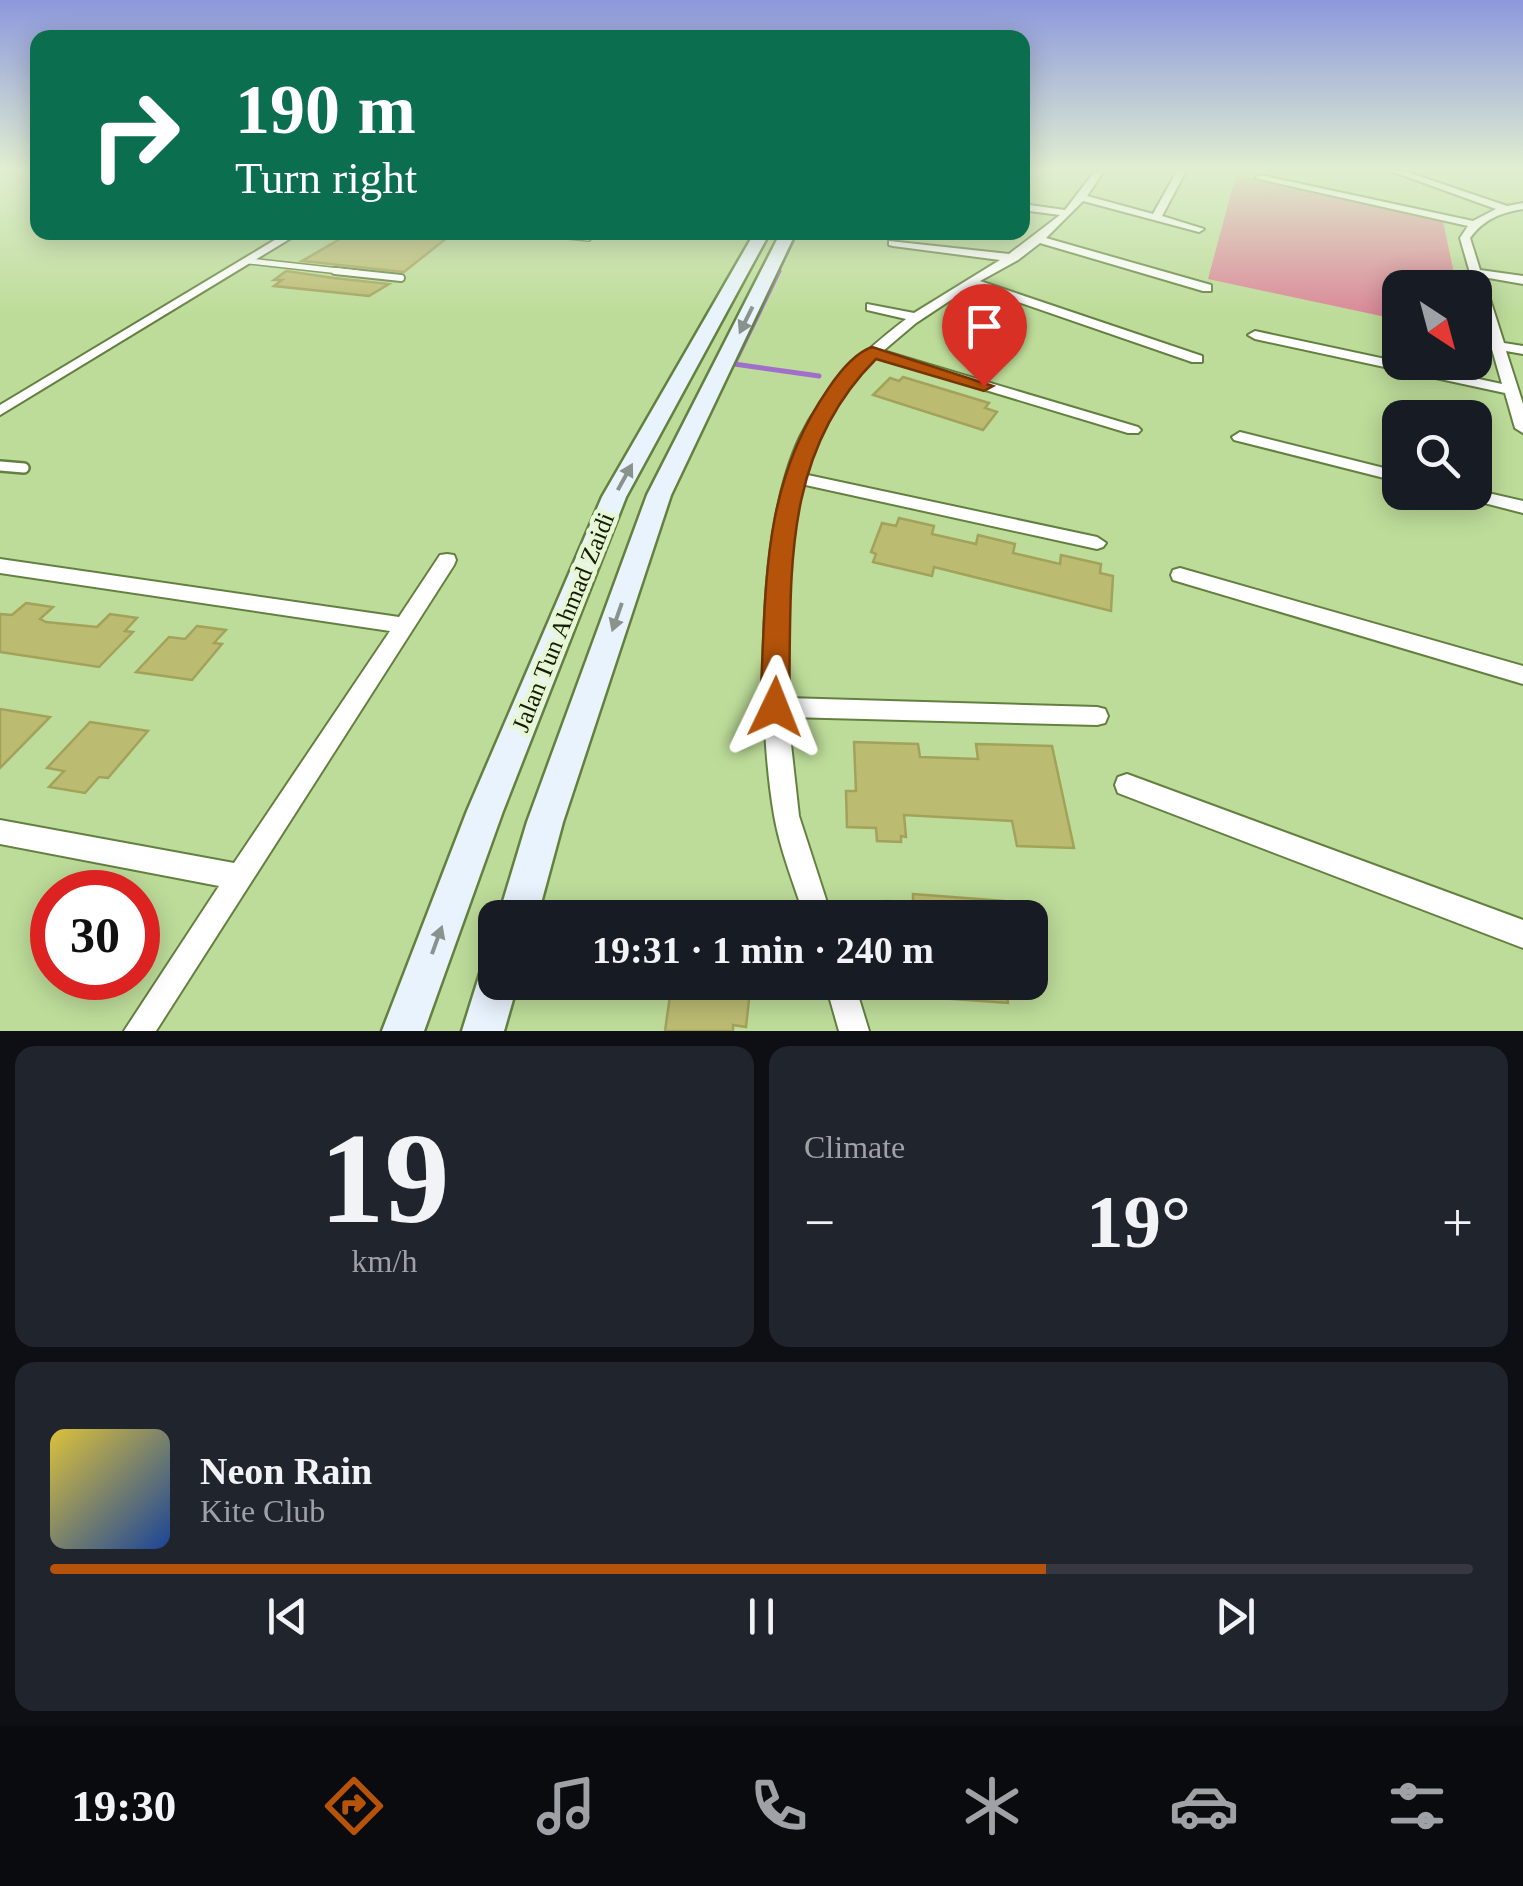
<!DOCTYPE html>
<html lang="en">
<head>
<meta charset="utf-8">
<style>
	:root { --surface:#171b24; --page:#20242c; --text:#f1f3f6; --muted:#9ea1a6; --line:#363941; --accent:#b45309 }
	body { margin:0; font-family:"Times New Roman",serif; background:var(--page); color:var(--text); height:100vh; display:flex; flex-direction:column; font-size:38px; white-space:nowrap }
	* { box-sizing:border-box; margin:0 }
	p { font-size:32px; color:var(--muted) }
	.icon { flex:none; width:55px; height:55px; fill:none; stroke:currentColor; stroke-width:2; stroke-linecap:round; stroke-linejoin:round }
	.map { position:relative; height:1031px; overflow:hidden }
	.side { display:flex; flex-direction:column; gap:15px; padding:15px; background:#0d0f14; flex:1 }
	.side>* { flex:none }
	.top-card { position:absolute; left:30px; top:30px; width:1000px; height:210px; border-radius:20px; box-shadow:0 5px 25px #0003; background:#0b6e4f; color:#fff; overflow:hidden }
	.needle { width:65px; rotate:144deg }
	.tools { position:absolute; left:1382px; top:270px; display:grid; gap:20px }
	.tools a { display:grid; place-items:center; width:110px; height:110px; border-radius:20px; background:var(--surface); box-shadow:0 5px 25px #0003; font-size:50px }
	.speed { position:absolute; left:30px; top:870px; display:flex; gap:20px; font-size:50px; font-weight:700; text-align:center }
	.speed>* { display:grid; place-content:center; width:130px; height:130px; border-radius:50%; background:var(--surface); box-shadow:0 5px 25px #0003; line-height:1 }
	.speed .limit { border:15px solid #d22; background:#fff; color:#111 }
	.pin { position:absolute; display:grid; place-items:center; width:85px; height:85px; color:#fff; margin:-102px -42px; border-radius:50% 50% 50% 0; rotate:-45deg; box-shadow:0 0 10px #0007 }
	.pin .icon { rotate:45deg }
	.me { position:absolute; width:110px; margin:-55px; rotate:2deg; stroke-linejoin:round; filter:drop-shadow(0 0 8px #0008) }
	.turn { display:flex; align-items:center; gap:35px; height:210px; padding:0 40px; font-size:45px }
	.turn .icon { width:130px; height:130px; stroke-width:2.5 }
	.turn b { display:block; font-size:70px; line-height:85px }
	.big { font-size:75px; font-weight:700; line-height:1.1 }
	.side .widget { flex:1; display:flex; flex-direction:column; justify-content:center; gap:15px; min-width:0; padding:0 35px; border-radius:20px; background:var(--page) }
	.side .dial { align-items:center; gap:0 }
	.dial b { font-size:130px; line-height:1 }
	.song { display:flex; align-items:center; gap:30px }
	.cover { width:120px; height:120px; border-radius:15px; background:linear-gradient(135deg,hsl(50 70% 55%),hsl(220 70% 35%)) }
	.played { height:10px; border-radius:5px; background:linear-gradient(90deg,var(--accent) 70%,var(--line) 70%) }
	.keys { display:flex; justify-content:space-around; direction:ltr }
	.heat { display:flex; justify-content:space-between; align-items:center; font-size:55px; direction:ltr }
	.side .tiles { flex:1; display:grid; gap:15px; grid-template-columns:1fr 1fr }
	.widget:last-child { grid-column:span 2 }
	.trip { position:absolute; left:478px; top:900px; width:570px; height:100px; border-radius:20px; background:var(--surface); box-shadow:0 5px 25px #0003; font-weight:700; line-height:100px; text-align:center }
	.tab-bar { display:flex; height:160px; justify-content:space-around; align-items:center; background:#090b0e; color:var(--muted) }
	.tab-bar .icon { width:70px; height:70px }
	.tab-bar .active { color:var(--accent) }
	.tab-bar b { font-size:45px; color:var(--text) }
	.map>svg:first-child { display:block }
	.green { fill:#da8998 }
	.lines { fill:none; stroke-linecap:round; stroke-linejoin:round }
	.stream-far1 { stroke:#a26ecb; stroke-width:4 }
	.stream { stroke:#a26ecb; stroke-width:5 }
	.building { fill:#bbbb72; stroke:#a2a25a; stroke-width:2.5 }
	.lane-far2-casing { stroke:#648041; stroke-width:8 }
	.lane-far1-casing { stroke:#648041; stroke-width:10 }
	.lane-casing { stroke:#648041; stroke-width:14 }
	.street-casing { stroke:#648041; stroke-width:4 }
	.secondary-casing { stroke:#648041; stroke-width:5 }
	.lane-far2 { stroke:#fff; stroke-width:5 }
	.lane-far1 { stroke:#fff; stroke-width:6 }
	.lane { stroke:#fff; stroke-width:9 }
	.street { fill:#fff; fill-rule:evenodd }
	.secondary { fill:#e9f3fd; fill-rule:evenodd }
	.oneway { fill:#88938d }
	.route { fill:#b45309; stroke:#753606; stroke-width:2.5 }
	.labels { text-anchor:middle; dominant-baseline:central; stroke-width:9; stroke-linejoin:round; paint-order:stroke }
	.street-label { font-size:25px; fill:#121d04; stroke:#e7f7d6 }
</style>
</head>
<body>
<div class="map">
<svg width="1523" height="1031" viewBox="0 0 1523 1031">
	<rect width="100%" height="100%" fill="#bddc99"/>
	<path class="green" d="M1236,175L1443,222L1457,287L1400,288V320L1208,279Z"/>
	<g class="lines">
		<path class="stream-far1" d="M777,273L797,232"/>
		<path class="stream" d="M779,271L734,364L819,376"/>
	</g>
	<path class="building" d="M352,232H414L448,237L404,272L302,261Z
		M286,271L334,278L389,284L369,296L274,286L282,280H274Z
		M903,377L989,403L985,408L997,412L983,430L873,395L890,378L899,381Z
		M899,518L934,526L932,534L976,544L978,535L1015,544L1013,553L1026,556L1060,564L1061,555L1101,564L1100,573L1113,576L1111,611L934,567L932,576L873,562L876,554L871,552L882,523L896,526Z
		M26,603L53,607L40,619L46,622L97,627L110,614L137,618L125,631L133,632L99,667L0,652V614L12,615Z
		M197,626L226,630L214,643L222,644L192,680L136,672L169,637L185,639Z
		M0,709L50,717L0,768Z
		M90,722L148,731L108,778L99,777L85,793L49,787L64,771L47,768Z
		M854,742L918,744L920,757L978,759L976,744L1052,746L1074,848L1017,846L1012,821L904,815L906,837L901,836V842L877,841L876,828L847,827L846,791H856Z
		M913,894L1004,901L1006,918H888L887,901L913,902Z
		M672,982H751L746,1027L733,1025V1031H665Z
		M899,982H1006L1008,1003L898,995Z"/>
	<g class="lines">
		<g class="lane-far2-casing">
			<path id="lane-far2" d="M530,232L588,238
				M249,261L357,273"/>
		</g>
		<g class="lane-far1-casing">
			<path id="lane-far1" d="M335,271L401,278"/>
		</g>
		<g class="lane-casing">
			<path id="lane" d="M0,466L24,468"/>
		</g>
		<g class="street-casing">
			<path id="street" d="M1095,171H1104L1087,196L1153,214L1177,171H1186L1162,216L1204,229L1199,232L1083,201L1046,238L1211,285V291H1203L1040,243L1018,260L980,281L1202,356V362H1192L972,286L916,323L883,351L1138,427L1141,430L1138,433H1128L876,357C840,391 819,428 803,474L1097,537L1106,543L1103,547L1097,549L801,484C787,554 783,626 787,698L1097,707L1105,709L1108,716L1105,723L1097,725L788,717L799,816L832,918H805C794,884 780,850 774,815C757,715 757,529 800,437C824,388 864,351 906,319L867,310V304L914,313L1000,260L893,246L889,245V241L1009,254L1060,215L1022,210V204L1065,210Z
				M1391,171H1404L1507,206L1523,203V209C1500,213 1484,219 1470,238L1480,270L1523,276V284L1483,277L1504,343L1523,346V354L1506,351L1523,404V433L1515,428L1505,393L1255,339L1248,335L1255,331L1502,384L1460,238L1468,226L1255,178L1260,175L1473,221L1496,209Z
				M288,232H301L0,415V405Z
				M1240,432L1400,472V482L1234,440L1232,437Z
				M1475,490L1523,501V513L1457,496L1455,492H1475Z
				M447,554L454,555L456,560L454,565L156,1031H124L219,886L0,844V820L234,863L390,631L0,573V559L399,617L440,555Z
				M1180,568L1523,666V684L1173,580L1171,575L1173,570Z
				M1127,774L1523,920V948L1118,793L1115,785L1118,777Z
				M825,982H854L869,1031H839Z"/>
		</g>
		<g class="secondary-casing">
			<path id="secondary" d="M755,232H770L626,497L503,811L424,1031H382L467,811L602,497Z
				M781,232H796L671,495L563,822L537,918H498L527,822L647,495Z
				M495,962V982H518L504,1031H462L482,967Z"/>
		</g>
		<use href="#lane-far2" class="lane-far2"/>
		<use href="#lane-far1" class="lane-far1"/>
		<use href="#lane" class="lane"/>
		<use href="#street" class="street"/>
		<use href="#secondary" class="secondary"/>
	</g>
	<defs><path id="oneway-solid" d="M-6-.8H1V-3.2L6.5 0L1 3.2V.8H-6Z" transform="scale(2.5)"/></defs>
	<g class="oneway">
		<use href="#oneway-solid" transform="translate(746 320) rotate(116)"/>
		<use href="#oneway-solid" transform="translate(625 477) rotate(-61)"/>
		<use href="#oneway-solid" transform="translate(617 617) rotate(109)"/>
		<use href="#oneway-solid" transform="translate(437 940) rotate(-70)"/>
	</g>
	<linearGradient id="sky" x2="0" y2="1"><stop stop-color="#8c98dc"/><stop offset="0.54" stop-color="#e1efd1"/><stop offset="1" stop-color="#e1efd1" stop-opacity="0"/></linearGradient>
	<rect width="1523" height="315" fill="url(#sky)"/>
	<path class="route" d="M872,347L993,386L984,391L876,359C779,456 792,580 789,707L785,715L775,719L765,715L760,707C767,591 759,489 828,389C838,374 855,353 872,347Z"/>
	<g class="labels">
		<g class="street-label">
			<text transform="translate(563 622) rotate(-68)">Jalan Tun Ahmad Zaidi</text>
		</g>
	</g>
</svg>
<div class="tools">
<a><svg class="needle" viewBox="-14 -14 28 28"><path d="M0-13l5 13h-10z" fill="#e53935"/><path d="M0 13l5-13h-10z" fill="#9ea1a6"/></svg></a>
<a><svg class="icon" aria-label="search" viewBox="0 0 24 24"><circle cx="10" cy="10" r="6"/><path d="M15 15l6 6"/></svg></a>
</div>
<div class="speed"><div class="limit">30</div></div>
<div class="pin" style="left:984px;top:386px;background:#d93025"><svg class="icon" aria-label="arrive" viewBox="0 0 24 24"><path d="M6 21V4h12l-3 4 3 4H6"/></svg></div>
<svg class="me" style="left:775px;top:707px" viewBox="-20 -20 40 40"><path d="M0-17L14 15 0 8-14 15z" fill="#b45309" stroke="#fff" stroke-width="4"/></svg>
<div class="trip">19:31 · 1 min · 240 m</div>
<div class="top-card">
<div class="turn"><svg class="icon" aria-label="right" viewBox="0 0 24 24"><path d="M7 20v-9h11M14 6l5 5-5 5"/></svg><div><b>190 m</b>Turn right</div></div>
</div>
</div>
<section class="side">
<div class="tiles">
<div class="widget dial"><b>19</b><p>km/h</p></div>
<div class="widget"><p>Climate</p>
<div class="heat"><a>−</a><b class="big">19°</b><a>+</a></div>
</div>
<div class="widget">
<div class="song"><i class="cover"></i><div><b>Neon Rain</b><p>Kite Club</p></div></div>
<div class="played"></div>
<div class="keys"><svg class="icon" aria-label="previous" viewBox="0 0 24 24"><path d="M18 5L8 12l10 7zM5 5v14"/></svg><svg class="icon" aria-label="pause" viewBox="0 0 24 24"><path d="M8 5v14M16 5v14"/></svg><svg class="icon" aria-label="next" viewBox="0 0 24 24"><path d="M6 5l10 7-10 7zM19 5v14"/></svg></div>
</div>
</div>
</section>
<nav class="tab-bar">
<b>19:30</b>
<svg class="icon active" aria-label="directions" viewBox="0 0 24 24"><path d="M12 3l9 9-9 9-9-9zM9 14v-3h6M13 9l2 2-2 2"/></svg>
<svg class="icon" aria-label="music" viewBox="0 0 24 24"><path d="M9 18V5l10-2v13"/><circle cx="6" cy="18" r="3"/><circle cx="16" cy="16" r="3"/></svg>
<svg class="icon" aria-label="phone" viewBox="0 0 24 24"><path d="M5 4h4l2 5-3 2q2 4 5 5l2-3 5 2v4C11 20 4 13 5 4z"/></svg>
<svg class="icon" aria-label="climate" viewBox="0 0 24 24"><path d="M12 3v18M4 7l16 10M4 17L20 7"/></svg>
<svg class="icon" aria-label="car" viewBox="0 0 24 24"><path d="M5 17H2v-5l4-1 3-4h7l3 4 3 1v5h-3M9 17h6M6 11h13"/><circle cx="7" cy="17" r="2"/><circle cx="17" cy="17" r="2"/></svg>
<svg class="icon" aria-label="filters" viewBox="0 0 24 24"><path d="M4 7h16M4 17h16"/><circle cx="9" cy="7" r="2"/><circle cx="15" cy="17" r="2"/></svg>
</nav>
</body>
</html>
